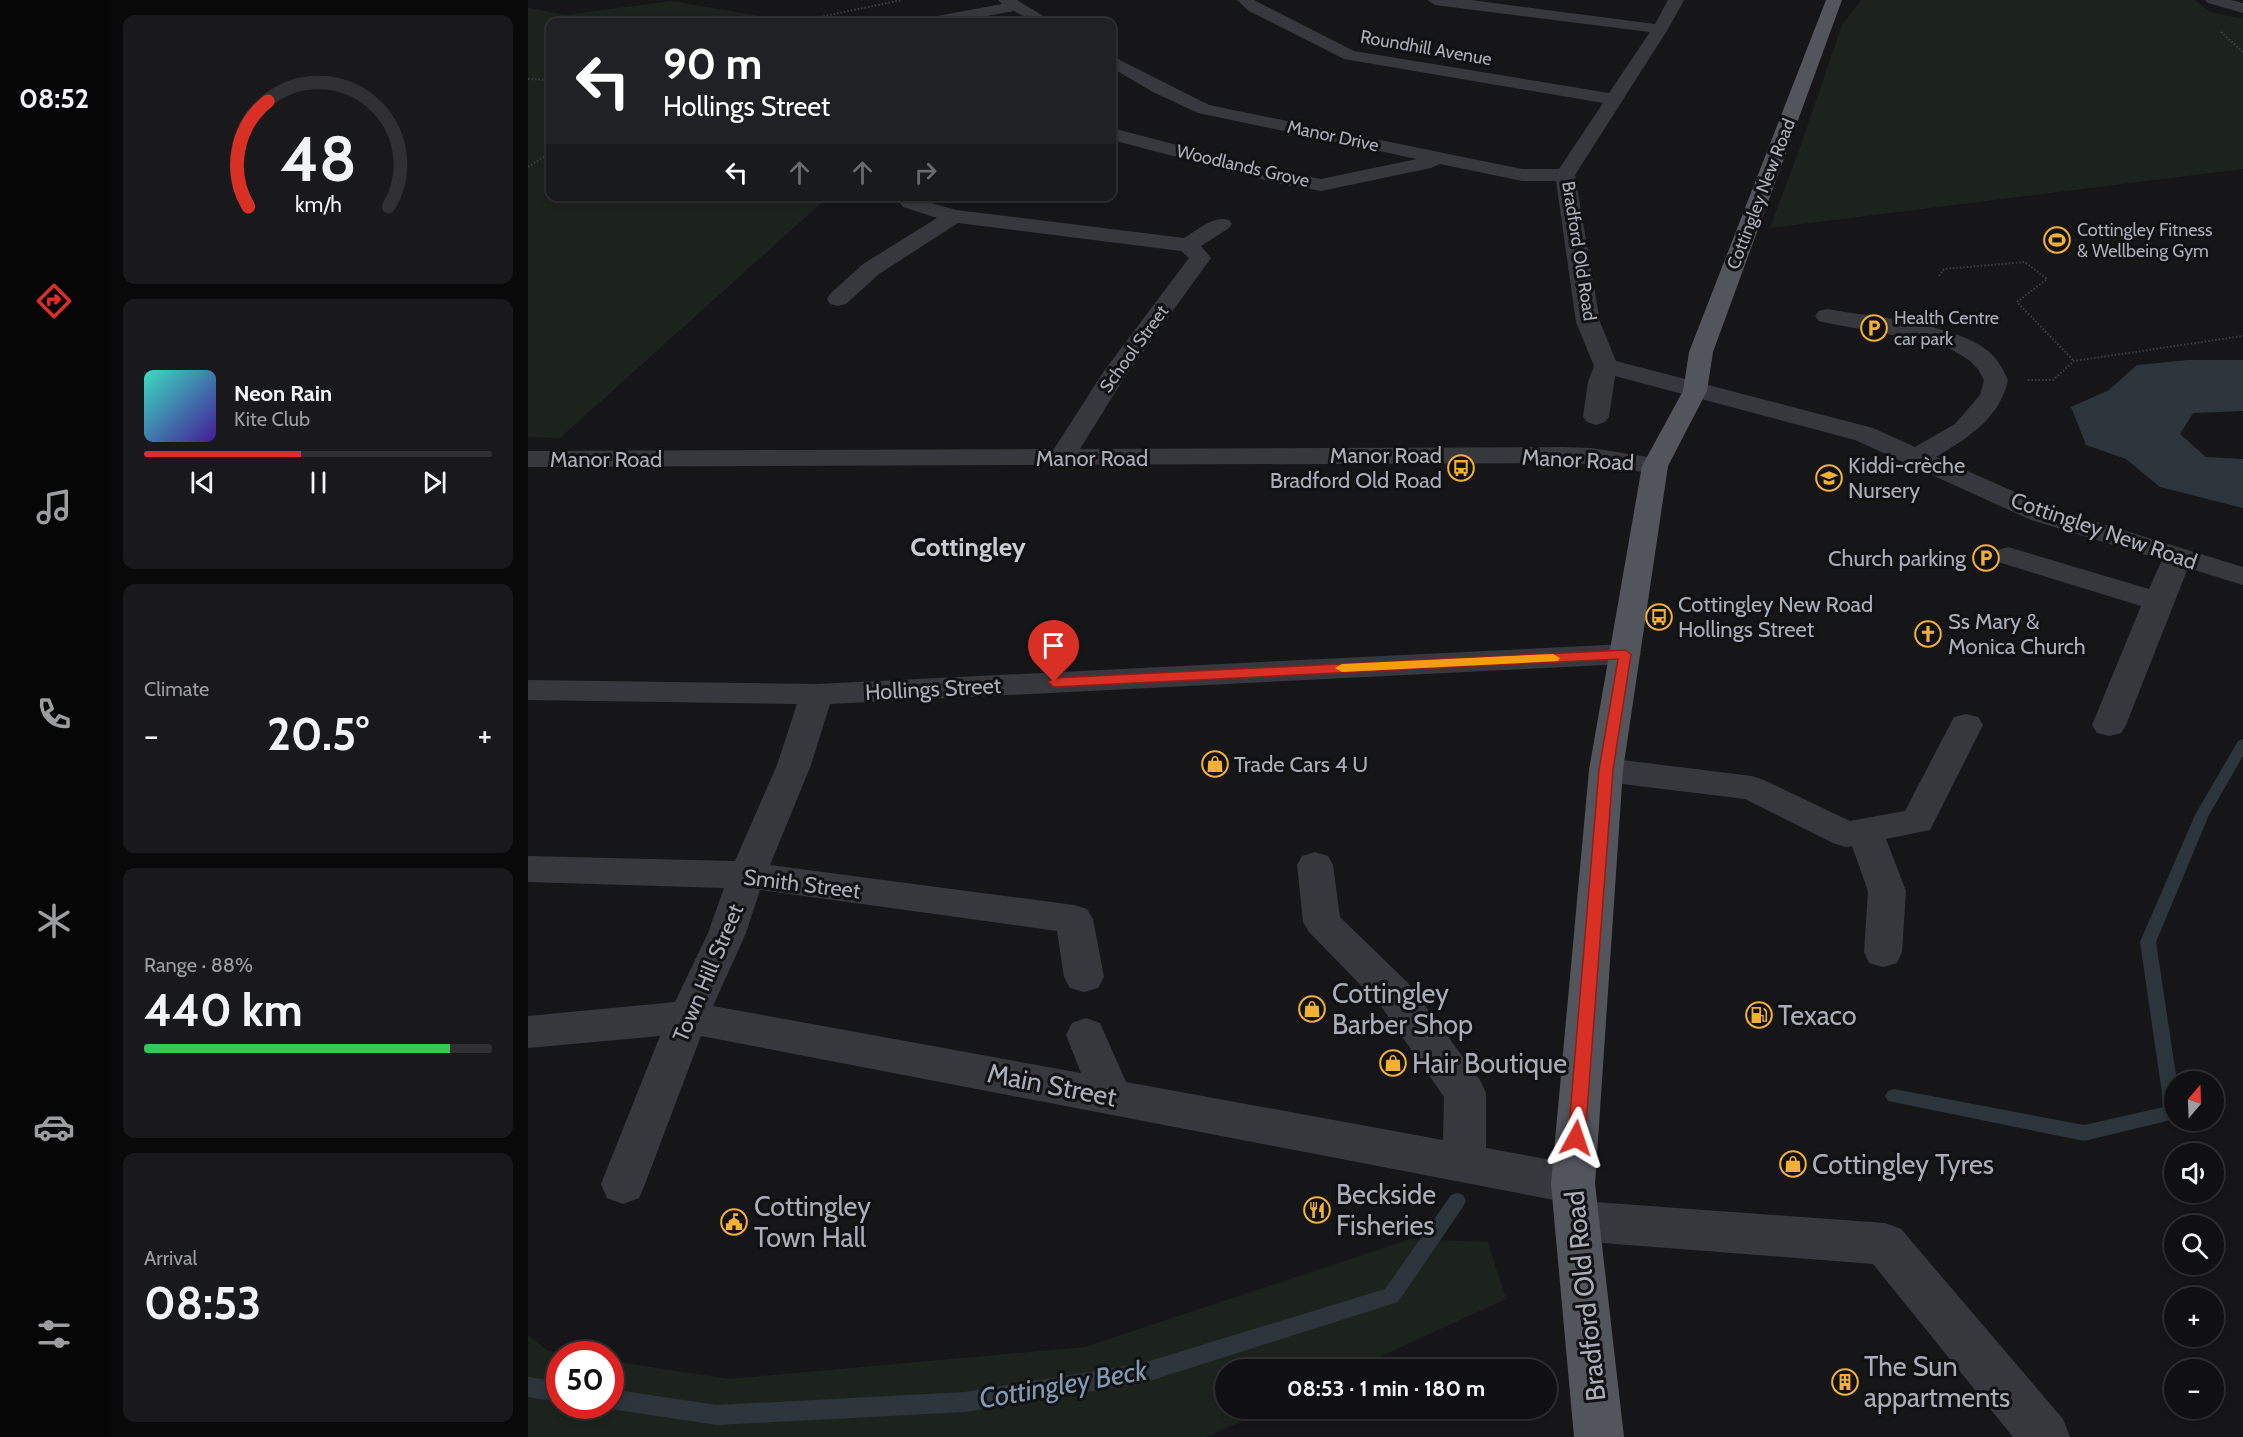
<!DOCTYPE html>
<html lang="en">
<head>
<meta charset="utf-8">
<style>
	:root { --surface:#101012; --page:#19191b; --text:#f1f3f6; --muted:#9c9d9f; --line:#303032; --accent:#d93025 }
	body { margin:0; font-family:Cabin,sans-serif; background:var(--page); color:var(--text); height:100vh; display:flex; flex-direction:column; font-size:22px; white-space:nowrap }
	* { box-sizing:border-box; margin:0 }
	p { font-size:20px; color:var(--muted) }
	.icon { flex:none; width:33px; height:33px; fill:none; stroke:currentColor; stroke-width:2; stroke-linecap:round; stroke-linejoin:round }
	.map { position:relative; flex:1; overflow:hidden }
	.panel { display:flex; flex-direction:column; gap:15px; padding:15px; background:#09090a; width:420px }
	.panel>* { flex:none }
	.guide { position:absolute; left:18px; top:18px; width:570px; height:183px; border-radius:12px; box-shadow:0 3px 9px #0003,0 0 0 2px var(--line); background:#202124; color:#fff; overflow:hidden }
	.needle { width:39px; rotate:19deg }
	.controls { position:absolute; left:1636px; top:1071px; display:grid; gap:12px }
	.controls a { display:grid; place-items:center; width:60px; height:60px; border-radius:50%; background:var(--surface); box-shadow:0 3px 9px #0003,0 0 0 2px var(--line); font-size:30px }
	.speed { position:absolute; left:18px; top:1341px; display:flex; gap:12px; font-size:30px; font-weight:700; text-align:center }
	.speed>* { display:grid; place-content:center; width:78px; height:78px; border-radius:50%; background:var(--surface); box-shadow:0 3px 9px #0003,0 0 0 2px var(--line); line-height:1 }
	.speed .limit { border:9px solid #d22; background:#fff; color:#111 }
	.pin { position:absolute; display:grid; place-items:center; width:51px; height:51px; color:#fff; margin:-62px -26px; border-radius:50% 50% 50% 0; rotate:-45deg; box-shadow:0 0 6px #0007 }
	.pin .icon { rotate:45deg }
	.me { position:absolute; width:66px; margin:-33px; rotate:5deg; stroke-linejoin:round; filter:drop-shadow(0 0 4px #0008) }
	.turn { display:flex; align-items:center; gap:21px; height:126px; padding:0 18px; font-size:27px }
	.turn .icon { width:78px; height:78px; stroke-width:2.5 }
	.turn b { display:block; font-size:42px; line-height:51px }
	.lanes { display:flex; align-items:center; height:57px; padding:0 18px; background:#0003; justify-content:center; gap:30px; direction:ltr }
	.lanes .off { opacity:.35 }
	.big { font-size:45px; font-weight:700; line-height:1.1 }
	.panel .widget { flex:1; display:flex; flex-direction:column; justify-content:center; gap:9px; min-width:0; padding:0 21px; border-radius:12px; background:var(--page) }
	.panel .dial { align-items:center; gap:0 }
	.dial svg { height:156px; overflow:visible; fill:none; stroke:var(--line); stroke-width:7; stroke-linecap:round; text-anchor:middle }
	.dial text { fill:var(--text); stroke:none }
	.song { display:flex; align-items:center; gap:18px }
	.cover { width:72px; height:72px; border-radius:9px; background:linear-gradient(135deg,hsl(170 70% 55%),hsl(260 70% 35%)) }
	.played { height:6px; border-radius:3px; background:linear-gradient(90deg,var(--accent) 45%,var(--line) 45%) }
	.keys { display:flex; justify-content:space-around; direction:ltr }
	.heat { display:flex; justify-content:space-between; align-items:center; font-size:33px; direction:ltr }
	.charge { height:9px; border-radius:4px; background:linear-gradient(90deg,#34c759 88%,var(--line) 0) }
	.trip { position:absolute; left:687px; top:1359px; width:342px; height:60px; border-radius:30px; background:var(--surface); box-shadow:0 3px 9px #0003,0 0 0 2px var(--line); font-weight:700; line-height:60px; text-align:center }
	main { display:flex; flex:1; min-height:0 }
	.dock { display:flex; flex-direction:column; width:108px; justify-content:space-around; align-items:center; background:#060607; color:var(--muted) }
	.dock .icon { width:42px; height:42px }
	.dock .active { color:var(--accent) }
	.dock b { font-size:27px; color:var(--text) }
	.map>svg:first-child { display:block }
	.green { fill:#1c231d }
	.water { fill:#2c353c }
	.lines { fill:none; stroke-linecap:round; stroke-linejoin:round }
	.stream { fill:#2c353c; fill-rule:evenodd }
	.path { stroke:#3d3f44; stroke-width:2; stroke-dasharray:1.5 2; stroke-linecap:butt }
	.minor { fill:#37383d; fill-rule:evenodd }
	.major { fill:#53555c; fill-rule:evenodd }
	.route { fill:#d93025; stroke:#8d1f18; stroke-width:1.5 }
	.slow { fill:#f59e0b }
	.labels { text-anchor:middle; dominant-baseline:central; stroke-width:6; stroke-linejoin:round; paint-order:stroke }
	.far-street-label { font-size:18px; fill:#a8adb8; stroke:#111113 }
	.far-poi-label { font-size:18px; fill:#a8adb8; stroke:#111113; text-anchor:start }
	.poi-label { font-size:22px; fill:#a8adb8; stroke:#111113; text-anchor:start }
	.street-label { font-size:22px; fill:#a8adb8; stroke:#111113 }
	.quarter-label { font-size:26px; font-weight:bold; fill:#c9ccd4; stroke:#111113 }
	.near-poi-label { font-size:27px; fill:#a8adb8; stroke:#111113; text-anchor:start }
	.near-street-label { font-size:27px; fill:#a8adb8; stroke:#111113 }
	.near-water-label { font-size:28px; font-style:italic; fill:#7f9bb3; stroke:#111113 }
</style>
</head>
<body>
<main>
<nav class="dock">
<b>08:52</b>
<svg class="icon active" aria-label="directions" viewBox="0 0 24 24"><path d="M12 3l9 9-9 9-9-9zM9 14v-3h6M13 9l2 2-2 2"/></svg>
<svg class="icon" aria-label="music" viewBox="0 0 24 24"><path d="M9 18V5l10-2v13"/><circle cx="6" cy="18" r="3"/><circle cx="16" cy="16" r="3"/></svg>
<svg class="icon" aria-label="phone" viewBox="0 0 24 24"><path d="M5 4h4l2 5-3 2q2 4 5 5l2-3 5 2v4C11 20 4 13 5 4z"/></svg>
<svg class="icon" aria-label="climate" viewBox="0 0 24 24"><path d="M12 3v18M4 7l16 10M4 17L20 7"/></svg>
<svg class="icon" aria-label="car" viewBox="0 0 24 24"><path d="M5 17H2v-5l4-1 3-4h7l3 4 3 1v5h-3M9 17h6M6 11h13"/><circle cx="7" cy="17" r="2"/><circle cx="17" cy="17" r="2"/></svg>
<svg class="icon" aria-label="filters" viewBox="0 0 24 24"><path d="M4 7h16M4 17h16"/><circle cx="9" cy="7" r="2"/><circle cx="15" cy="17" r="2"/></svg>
</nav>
<section class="panel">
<div class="widget dial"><svg viewBox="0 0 100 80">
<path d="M14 69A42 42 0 1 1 86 69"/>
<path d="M14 69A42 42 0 0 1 24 15" stroke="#d93025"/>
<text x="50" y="56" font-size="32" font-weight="700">48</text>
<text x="50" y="72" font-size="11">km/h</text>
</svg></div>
<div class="widget">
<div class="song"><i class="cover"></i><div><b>Neon Rain</b><p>Kite Club</p></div></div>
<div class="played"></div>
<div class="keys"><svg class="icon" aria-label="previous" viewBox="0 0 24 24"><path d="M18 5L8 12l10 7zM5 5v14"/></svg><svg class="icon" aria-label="pause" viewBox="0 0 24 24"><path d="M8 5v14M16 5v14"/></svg><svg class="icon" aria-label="next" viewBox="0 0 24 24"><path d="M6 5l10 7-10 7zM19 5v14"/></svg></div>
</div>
<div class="widget"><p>Climate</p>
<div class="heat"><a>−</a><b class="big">20.5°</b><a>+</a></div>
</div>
<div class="widget"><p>Range · 88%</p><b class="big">440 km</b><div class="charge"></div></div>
<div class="widget"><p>Arrival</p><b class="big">08:53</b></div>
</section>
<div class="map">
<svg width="1715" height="1437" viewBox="0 0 1715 1437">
	<rect width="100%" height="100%" fill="#161618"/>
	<path class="green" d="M1333,0H1667L1682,12L1715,19V169L1242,228L1274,142L1314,25Z
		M143,1L267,22H22V196L300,197L32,438L0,437V8L38,15Z
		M883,1239L960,1242L978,1299L825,1369L698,1370V1408L741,1409L679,1437H0V1335L20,1351L42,1354H32V1406H82L83,1361L201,1379L557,1347Z"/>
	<path class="water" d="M1660,360H1715V411L1665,413L1652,434L1678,457L1715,459V508L1632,487L1598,459L1558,445L1543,407L1581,390L1609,365Z"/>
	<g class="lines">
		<path class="stream" d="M1715,739V756L1681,815L1628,942L1649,1082H1647V1119L1556,1141L1360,1101L1357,1096L1360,1091L1366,1089L1556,1125L1636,1107L1612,942L1667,815L1710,741Z
			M929,1193L935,1195L938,1201L935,1207L870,1302L615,1383L437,1412L189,1425L82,1409L75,1406H82V1389L189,1405L437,1392L615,1363L857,1289L923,1195Z
			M0,1377L32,1382V1402L0,1397Z"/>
		<path class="path" d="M268,22L374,0
			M1693,32L1715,52
			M0,79L22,80
			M0,167L22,153
			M1411,276L1416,269L1497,262L1519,279L1489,302L1546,361
			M1500,380H1525L1546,361L1715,336"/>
		<path class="minor" d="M470,0H489L525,22H506L486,11L426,22H396L404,17L474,4Z
			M709,0H726L826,51L1081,93L1122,32L907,5L899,0H943L1127,24L1140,0H1156L1140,29L1047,175L1072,322L1088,361L1345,428L1387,447L1427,424L1452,395L1456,380L1450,369L1441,360L1414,344L1299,323L1291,321L1287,316L1291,311L1299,309C1344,317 1424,323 1459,350C1469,358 1475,369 1480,380C1472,418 1440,438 1408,457L1523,508L1715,567V585L1660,568L1598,725L1593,733L1581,736L1569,733L1564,725L1613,606L1470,562L1465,556L1470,550L1480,547L1621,589L1634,560L1503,520L1327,440L1087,376L1081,417L1077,422L1068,425L1059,422L1055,417L1060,382L1066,366L1048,322L1028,181H994L912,164L903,168L793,191L748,183L584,140V128L749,171L793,179L889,159L670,113L625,92L584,68V56L681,105L994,169H1031L1075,103L816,59L721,11Z
			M1677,0H1703L1715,3V13L1680,3Z
			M382,197L428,210L656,238C670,230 685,215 701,220L704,224L701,228L673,246L683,258L596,378L552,449L1035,447L1063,448L1127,458L1136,460L1140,466L1136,472L1127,474L1063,464L1035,463L0,467V451L526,449L576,371L661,258L653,251L430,223L351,274L318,304L310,306L302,304L299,299L302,294L335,264L409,218L375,207L372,203L375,199Z
			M1097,644L1108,647L1113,654L1108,661L1097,664L302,704L283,765L242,865L546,905L559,909L565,919L576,977L570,988L556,992L542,988L536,977L529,931L232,890L218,933L185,1006L553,1073L538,1035L544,1023L558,1018L572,1023L598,1082L915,1140L916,1097L853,1006L781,932L775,922L769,865L774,856L787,852L800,856L805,865L812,917L881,984L952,1080L958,1093V1148L1045,1164L1061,1170L1067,1184L1061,1198L1053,1201L1357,1223L1373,1229L1535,1419L1542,1437H1485L1345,1264L1049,1241L1033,1235L1026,1221L1033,1207L1042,1203L173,1036L117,1184L111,1198L95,1204L79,1198L73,1184L132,1036L0,1048V1016L147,1002L180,933L196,888L0,882V856L207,861L249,765L269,704L0,700V680L289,684Z
			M1438,714L1450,717L1455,725L1402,830L1358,839L1378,891L1374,952L1369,963L1355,967L1341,963L1336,952L1340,891L1324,846L1318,847L1305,843L1217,799L1078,782L1066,778L1061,770L1066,762L1078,758L1224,776L1236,780L1322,821L1377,811L1426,717Z"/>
		<path class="major" d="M1298,0H1314L1185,352L1179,391L1140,466L1095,770L1067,1184L1096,1437H1046L1023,1184L1061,770L1114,466L1155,391L1161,352Z"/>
	</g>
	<path class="route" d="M1097,650L1103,654L1085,770L1057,1138L1055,1143L1048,1145L1042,1143L1040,1138L1071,770L1090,659L526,687L520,682L526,678Z"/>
	<path class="slow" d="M1025,654L1032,658L1030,661L814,672L807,668L814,664Z"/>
	<defs>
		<g id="stadium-ring" transform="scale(1.35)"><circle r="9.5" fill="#111113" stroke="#f2b134" stroke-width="1.5"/><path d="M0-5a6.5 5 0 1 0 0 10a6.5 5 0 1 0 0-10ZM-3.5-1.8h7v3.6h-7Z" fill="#f2b134"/></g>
		<g id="parking-ring" transform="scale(1.35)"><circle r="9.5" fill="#111113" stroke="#f2b134" stroke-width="1.5"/><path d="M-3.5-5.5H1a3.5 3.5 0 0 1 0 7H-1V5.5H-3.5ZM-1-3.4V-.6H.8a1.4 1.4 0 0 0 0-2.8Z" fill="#f2b134"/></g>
		<g id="bus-ring" transform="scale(1.35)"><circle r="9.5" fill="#111113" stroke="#f2b134" stroke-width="1.5"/><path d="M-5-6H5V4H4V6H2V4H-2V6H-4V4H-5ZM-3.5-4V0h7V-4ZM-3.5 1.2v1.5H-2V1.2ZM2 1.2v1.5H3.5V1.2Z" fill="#f2b134"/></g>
		<g id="school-ring" transform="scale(1.35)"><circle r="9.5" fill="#111113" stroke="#f2b134" stroke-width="1.5"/><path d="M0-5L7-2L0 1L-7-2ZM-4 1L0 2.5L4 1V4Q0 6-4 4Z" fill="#f2b134"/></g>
		<g id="church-ring" transform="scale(1.35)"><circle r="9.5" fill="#111113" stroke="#f2b134" stroke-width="1.5"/><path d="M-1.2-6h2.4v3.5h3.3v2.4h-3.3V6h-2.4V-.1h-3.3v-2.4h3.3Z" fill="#f2b134"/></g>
		<g id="shop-ring" transform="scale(1.35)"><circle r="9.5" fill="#111113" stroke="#f2b134" stroke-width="1.5"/><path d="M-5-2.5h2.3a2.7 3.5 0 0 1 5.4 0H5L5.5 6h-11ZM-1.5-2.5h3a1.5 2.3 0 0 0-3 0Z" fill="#f2b134"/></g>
		<g id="fuel-ring" transform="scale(1.35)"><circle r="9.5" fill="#111113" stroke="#f2b134" stroke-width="1.5"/><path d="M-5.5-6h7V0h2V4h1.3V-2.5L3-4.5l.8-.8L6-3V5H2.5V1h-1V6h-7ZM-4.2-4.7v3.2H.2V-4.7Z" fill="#f2b134"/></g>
		<g id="restaurant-ring" transform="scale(1.35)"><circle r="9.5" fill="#111113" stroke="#f2b134" stroke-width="1.5"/><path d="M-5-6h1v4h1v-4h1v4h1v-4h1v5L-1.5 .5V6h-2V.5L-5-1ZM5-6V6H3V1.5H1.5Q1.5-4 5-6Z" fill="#f2b134"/></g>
		<g id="civic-ring" transform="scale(1.35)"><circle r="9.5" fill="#111113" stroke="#f2b134" stroke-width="1.5"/><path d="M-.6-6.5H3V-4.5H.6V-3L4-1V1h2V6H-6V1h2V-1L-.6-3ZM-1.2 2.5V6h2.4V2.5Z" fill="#f2b134"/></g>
		<g id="building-ring" transform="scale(1.35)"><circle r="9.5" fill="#111113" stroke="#f2b134" stroke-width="1.5"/><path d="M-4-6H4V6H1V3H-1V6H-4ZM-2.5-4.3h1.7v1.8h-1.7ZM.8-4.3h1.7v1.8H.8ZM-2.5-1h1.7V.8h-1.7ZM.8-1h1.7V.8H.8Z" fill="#f2b134"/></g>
	</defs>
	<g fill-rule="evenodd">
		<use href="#stadium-ring" x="1529" y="240"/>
		<use href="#parking-ring" x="1346" y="328"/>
		<use href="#bus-ring" x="933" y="468"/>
		<use href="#school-ring" x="1301" y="478"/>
		<use href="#parking-ring" x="1458" y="558"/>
		<use href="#bus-ring" x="1131" y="617"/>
		<use href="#church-ring" x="1400" y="634"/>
		<use href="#shop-ring" x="687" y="764"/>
		<use href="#shop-ring" x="784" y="1009"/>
		<use href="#fuel-ring" x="1231" y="1015"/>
		<use href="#shop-ring" x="865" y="1063"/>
		<use href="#shop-ring" x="1265" y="1164"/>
		<use href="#restaurant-ring" x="789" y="1210"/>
		<use href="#civic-ring" x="206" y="1222"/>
		<use href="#building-ring" x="1317" y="1382"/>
	</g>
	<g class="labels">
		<g class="far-street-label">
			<text transform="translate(898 48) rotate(10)">Roundhill Avenue</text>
			<text transform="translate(805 136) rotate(12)">Manor Drive</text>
			<text transform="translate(715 166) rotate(13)">Woodlands Grove</text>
			<text transform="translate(1233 194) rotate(-69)">Cottingley New Road</text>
			<text transform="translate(1051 251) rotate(81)">Bradford Old Road</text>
			<text transform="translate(606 349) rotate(-54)">School Street</text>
		</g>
		<g class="far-poi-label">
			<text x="1549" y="230">Cottingley Fitness<tspan x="1549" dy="21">&amp; Wellbeing Gym</tspan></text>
			<text x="1366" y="318">Health Centre<tspan x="1366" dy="21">car park</tspan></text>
		</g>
		<g class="poi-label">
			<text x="914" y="455" text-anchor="end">Manor Road<tspan x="914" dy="25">Bradford Old Road</tspan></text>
			<text x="1320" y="465">Kiddi-crèche<tspan x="1320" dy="25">Nursery</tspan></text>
			<text x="1438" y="558" text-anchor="end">Church parking</text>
			<text x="1150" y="604">Cottingley New Road<tspan x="1150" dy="25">Hollings Street</tspan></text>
			<text x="1420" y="621">Ss Mary &amp;<tspan x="1420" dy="25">Monica Church</tspan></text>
			<text x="706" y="764">Trade Cars 4 U</text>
		</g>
		<g class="street-label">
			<text x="564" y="458">Manor Road</text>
			<text x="78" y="459">Manor Road</text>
			<text transform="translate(1050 460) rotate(3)">Manor Road</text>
			<text transform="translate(1576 531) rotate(19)">Cottingley New Road</text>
			<text transform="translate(405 689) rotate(-3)">Hollings Street</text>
			<text transform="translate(274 884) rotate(7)">Smith Street</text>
			<text transform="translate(180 973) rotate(-67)">Town Hill Street</text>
		</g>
		<g class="quarter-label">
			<text x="440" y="547">Cottingley</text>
		</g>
		<g class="near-poi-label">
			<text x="804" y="993">Cottingley<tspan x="804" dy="31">Barber Shop</tspan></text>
			<text x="1250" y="1015">Texaco</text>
			<text x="884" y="1063">Hair Boutique</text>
			<text x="1284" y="1164">Cottingley Tyres</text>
			<text x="808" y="1194">Beckside<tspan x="808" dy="31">Fisheries</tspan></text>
			<text x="226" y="1206">Cottingley<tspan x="226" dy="31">Town Hall</tspan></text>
			<text x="1336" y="1366">The Sun<tspan x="1336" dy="31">appartments</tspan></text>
		</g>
		<g class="near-street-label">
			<text transform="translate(524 1085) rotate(11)">Main Street</text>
			<text transform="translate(1057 1296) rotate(-96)">Bradford Old Road</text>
		</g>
		<g class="near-water-label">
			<text transform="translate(535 1384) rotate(-10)">Cottingley Beck</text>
		</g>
	</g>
</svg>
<div class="controls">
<a><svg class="needle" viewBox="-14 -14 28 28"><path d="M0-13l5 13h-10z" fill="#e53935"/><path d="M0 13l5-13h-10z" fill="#9c9d9f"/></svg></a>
<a><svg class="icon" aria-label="sound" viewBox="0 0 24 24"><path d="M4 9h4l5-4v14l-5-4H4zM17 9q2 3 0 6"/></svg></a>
<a><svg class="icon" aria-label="search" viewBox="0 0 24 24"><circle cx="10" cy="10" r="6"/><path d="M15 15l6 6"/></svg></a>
<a>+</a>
<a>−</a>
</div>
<div class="speed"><div class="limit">50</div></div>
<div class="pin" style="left:526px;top:682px;background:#d93025"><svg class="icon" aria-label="arrive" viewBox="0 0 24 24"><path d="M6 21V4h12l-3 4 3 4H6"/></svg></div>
<svg class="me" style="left:1048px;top:1138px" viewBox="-20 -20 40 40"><path d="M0-17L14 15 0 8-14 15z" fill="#d93025" stroke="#fff" stroke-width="4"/></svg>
<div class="trip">08:53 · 1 min · 180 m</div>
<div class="guide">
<div class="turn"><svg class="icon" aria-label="left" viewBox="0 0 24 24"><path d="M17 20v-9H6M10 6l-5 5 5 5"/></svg><div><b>90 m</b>Hollings Street</div></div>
<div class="lanes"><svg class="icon" aria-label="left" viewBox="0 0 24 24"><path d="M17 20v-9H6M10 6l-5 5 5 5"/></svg><svg class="icon off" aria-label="ahead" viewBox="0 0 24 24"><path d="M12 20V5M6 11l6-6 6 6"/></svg><svg class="icon off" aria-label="ahead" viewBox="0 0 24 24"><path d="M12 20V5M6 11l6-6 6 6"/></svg><svg class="icon off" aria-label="right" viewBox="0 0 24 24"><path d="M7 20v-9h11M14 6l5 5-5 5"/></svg></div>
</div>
</div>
</main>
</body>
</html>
